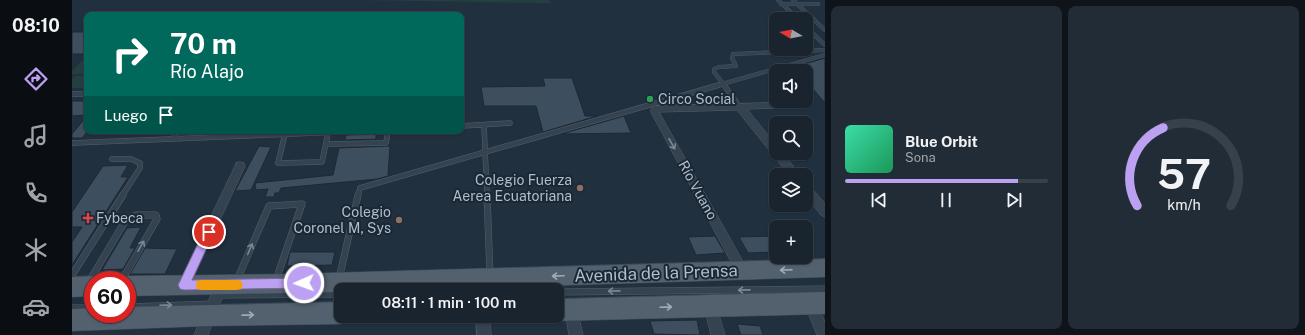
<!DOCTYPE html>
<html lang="es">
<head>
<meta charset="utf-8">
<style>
	:root { --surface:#19242f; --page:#222c37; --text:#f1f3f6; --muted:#9fa4aa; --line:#37414b; --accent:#bca0f2 }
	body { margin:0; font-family:"Public Sans",sans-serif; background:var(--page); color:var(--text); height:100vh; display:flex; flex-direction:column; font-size:15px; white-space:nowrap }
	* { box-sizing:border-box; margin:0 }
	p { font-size:13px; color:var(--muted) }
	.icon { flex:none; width:22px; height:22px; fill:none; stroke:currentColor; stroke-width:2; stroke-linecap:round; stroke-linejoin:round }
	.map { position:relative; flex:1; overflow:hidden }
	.details { display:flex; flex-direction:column; gap:6px; padding:6px; background:#0e141a; width:480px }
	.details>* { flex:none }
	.hud { position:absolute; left:12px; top:12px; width:380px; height:122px; border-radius:8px; box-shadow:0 1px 3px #0004,0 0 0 1px var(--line); background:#00695c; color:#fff; overflow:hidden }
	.needle { width:26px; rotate:280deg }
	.controls { position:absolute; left:697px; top:12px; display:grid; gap:8px }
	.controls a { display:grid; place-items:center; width:44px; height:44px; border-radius:8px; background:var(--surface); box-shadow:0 1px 3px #0004,0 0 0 1px var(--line); font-size:20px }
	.speed { position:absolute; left:12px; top:271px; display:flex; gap:8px; font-size:20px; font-weight:700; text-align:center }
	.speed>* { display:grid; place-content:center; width:52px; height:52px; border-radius:50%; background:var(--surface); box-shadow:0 1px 3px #0004,0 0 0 1px var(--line); line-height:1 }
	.speed .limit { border:6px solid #d22; background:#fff; color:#111 }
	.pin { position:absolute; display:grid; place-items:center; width:34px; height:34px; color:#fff; margin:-17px; border:2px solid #fff; border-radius:50%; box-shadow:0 1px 4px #0007 }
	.me { position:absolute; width:44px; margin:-22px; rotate:268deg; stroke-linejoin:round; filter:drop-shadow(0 0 3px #0008) }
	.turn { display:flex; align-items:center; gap:14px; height:84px; padding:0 20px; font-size:18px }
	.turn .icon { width:52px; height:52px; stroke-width:2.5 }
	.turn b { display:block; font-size:28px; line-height:34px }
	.then { display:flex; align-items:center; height:38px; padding:0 20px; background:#0003; gap:8px; font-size:15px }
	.details .widget { flex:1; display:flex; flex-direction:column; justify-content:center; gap:6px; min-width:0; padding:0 14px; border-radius:8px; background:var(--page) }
	.details .dial { align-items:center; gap:0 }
	.dial svg { height:104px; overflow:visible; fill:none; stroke:var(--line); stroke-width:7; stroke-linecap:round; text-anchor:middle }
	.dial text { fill:var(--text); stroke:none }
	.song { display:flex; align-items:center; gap:12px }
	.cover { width:48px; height:48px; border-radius:6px; background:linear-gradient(135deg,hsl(160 70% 55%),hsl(150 70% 35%)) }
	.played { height:4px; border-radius:2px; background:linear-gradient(90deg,var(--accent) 85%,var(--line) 85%) }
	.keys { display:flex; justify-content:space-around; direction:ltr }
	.details .tiles { flex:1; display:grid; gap:6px; grid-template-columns:repeat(2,1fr) }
	.trip { position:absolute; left:262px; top:283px; width:230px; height:40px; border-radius:8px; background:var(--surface); box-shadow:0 1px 3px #0004,0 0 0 1px var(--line); font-weight:600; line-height:40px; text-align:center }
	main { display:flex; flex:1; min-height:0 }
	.tabs { display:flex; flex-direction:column; width:72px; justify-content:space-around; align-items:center; background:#0a0e13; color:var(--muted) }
	.tabs .icon { width:28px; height:28px }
	.tabs .active { color:var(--accent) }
	.tabs b { font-size:18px; color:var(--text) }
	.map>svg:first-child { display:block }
	.green { fill:#233f40 }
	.building { fill:#3d4f5f; stroke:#1c2936 }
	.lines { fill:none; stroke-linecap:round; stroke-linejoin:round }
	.lane-far2-casing { stroke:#53606d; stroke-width:4 }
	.lane-far1-casing { stroke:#53606d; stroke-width:5.5 }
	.lane-casing { stroke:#53606d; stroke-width:7 }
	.street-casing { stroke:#53606d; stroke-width:1 }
	.primary-casing { stroke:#3e4b58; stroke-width:1 }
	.lane-far2 { stroke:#35424f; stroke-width:3.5 }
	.lane-far1 { stroke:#35424f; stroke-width:4.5 }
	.lane { stroke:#35424f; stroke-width:6 }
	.street { fill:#35424f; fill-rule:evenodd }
	.primary { fill:#53616f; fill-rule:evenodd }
	.oneway { stroke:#798693 }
	.oneway2 { stroke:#9eabb8 }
	.route { fill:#bca0f2; stroke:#7a689d }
	.slow { fill:#f59e0b }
	.leisure-dot { fill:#2e9e5b; stroke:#1a2734; stroke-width:1.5 }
	.education-dot { fill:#8d6e63; stroke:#1a2734; stroke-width:1.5 }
	.health-dot { fill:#e0444e; stroke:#1a2734; stroke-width:1.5 }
	.labels { text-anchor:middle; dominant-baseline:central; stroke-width:4; stroke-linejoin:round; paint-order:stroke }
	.poi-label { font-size:14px; fill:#b1bdca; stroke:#1a2734; text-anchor:start }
	.street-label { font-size:14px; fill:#b1bdca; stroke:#1a2734 }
	.near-street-label { font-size:17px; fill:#b1bdca; stroke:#1a2734 }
</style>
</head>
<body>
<main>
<nav class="tabs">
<b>08:10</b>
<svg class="icon active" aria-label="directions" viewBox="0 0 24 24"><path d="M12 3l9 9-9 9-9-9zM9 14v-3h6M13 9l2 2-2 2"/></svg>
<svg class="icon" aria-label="music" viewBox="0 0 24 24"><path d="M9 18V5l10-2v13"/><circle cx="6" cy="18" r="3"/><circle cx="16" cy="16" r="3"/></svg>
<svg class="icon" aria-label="phone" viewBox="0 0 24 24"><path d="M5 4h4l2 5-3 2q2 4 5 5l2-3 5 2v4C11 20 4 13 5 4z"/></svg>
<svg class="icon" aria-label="climate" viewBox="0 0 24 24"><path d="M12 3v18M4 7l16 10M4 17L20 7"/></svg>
<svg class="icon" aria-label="car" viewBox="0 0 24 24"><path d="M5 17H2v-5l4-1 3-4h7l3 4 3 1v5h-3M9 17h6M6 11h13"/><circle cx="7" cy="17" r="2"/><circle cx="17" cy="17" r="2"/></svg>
</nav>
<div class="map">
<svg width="753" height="335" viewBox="0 0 753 335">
	<rect width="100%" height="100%" fill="#21303f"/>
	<path class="green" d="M282,0H478L479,3H467Z
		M15,56V74H0V71Z
		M3,76H15V88H0V79Z"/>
	<path class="building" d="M0,32H14L15,54H0Z
		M753,58V103L734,81V71H726L722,67Z
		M471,78H500L513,116H525L471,132L464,106H412L409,87L473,86Z
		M0,101H15V115L0,116Z
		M15,116V132L10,138H0V134Z
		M552,116L559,133L489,134Z
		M304,134V139L273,140L274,135Z
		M187,146L199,147L179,190L163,191Z
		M318,146L316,176L305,179L209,188L207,193H203L202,197H193L196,189L184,190L183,183L261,175L267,148Z
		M56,165L49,177H56L0,265V242L10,227H0V212L31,166Z
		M69,227L58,248H63L51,269L30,270L55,228Z
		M643,236L653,253L624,255L616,237Z
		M704,236V252L676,253L667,237Z
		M73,248L105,249L93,274H58Z
		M218,252H263L260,265L215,266Z
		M625,320L628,335L582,334L578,321Z
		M665,324L688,326L691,335H669Z"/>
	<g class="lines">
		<g class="lane-far2-casing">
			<path id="lane-far2" d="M706,0L726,19
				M721,0L753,30
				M709,4H746
				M734,27L753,45
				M643,86L753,55
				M653,86L642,72V69L647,67L664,66L660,58L661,54L753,50"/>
		</g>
		<g class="lane-far1-casing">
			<path id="lane-far1" d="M652,85L667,106
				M0,94H15
				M412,125L415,196
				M389,126L438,123
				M213,134L206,163L250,162L256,133
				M101,139L106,131
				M0,143L292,131
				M254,144L314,143L316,131
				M40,159H59L68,163V168L50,196
				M286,196L288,188L647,85"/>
		</g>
		<g class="lane-casing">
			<path id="lane" d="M415,195L418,274
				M0,275L51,195
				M267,279L286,195
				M18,280L55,218L64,215H84L85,219L50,280
				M165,280L197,206L230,204L204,280
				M485,292L753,289
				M146,295L269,294
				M55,307L142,304
				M0,308H21"/>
		</g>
		<g class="street-casing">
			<path id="street" d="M730,102L733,103L734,105L733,107L675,109L704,145V153H711L728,175H717L665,110L587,112L674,267L676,271L674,275L670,277L666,275L579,112V109L583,106Z
				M168,162L172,163L173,166L116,289L112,291L108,289L106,285L108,281L163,166L164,163Z
				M734,185L738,186L753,204V217L749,215L734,196Z
				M149,279L153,281L155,285L136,335H122L145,281Z
				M738,297L743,299L753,322V335H745L732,303L733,299Z
				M638,300L643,302L644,306L653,335H639L632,306L633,302Z
				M499,304L504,306L511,335H497L493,310L494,306Z
				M404,316H418L419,335H405Z"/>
		</g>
		<g class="primary-casing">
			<path id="primary" d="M753,259V277L344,290H269V292L55,296V280H47L55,276L218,274Z
				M21,276L29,280H21V296L0,297V277Z
				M753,292V314L485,321L477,316H485V299Z
				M269,302V316H279L277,321L269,324L137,326L0,331V309L21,308V314H55V307Z"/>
		</g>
		<use href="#lane-far2" class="lane-far2"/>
		<use href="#lane-far1" class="lane-far1"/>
		<use href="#lane" class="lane"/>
		<use href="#street" class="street"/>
		<use href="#primary" class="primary"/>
	</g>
	<defs><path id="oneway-shaft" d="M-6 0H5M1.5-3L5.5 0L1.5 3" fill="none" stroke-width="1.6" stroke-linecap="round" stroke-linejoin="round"/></defs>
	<g class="oneway">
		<use href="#oneway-shaft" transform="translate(600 144) rotate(61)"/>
		<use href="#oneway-shaft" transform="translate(69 246) rotate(-60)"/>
		<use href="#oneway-shaft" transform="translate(178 249) rotate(-67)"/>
		<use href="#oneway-shaft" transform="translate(672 290) rotate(179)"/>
		<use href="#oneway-shaft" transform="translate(542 291) rotate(179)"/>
		<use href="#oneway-shaft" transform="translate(94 305) rotate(-2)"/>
	</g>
	<g class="oneway2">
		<use href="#oneway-shaft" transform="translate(714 270) rotate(178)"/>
		<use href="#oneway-shaft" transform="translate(486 276) rotate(178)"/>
		<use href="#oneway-shaft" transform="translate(594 307) rotate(-2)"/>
		<use href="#oneway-shaft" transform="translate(176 315) rotate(-1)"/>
	</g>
	<path class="route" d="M137,228L140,229L142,232L120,280L232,278L236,279L238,283L236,287L232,288L112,290L108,289L106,285L108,281L133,229Z"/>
	<path class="slow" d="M129,280H165L169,281L171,285L169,289L165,290H129L125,289L124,285L125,281Z"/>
	<circle class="leisure-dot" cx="578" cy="99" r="4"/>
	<g class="education-dot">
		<circle cx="508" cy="188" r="4"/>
		<circle cx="327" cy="220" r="4"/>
	</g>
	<path class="health-dot" d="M14 212h4v4h4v4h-4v4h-4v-4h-4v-4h4z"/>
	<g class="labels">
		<g class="poi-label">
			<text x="586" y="99">Circo Social</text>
			<text x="500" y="180" text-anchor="end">Colegio Fuerza<tspan x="500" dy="16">Aerea Ecuatoriana</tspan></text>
			<text x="319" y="212" text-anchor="end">Colegio<tspan x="319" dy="16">Coronel M, Sys</tspan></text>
			<text x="24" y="218">Fybeca</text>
		</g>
		<g class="street-label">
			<text transform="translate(626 190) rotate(61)">Río Vuano</text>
		</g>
		<g class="near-street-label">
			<text transform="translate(584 273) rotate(-2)">Avenida de la Prensa</text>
		</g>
	</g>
</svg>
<div class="controls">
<a><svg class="needle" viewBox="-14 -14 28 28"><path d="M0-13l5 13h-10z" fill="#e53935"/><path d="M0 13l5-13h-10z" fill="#9fa4aa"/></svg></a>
<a><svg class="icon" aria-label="sound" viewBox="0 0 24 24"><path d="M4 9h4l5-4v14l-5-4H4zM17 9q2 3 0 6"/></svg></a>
<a><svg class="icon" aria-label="search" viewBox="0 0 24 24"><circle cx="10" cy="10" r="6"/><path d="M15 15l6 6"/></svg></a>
<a><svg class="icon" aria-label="layers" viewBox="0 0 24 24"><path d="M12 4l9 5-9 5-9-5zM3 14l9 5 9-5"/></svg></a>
<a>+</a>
</div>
<div class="speed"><div class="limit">60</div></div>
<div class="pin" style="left:137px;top:232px;background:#d93025"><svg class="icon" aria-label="arrive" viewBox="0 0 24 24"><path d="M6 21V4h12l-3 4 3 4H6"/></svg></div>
<svg class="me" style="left:232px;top:283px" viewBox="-20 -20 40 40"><circle r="17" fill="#bca0f2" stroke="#fff" stroke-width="3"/><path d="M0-11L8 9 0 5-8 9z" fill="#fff"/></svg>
<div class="trip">08:11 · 1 min · 100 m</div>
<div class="hud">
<div class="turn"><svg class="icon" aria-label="right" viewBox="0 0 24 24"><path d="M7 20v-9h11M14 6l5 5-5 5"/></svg><div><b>70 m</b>Río Alajo</div></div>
<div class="then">Luego<svg class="icon" aria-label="arrive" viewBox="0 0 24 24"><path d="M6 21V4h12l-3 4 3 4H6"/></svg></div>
</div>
</div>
<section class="details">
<div class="tiles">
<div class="widget">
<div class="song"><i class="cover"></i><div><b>Blue Orbit</b><p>Sona</p></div></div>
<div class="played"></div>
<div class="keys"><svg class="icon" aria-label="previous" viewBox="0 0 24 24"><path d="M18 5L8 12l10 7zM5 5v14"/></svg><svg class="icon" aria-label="pause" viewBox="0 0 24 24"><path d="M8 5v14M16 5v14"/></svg><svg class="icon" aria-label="next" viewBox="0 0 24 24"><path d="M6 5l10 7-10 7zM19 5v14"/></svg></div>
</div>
<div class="widget dial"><svg viewBox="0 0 100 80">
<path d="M14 69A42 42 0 1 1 86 69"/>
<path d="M14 69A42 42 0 0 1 34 9" stroke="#bca0f2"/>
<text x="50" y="56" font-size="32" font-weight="700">57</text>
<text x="50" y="72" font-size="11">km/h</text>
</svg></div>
</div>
</section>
</main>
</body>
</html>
